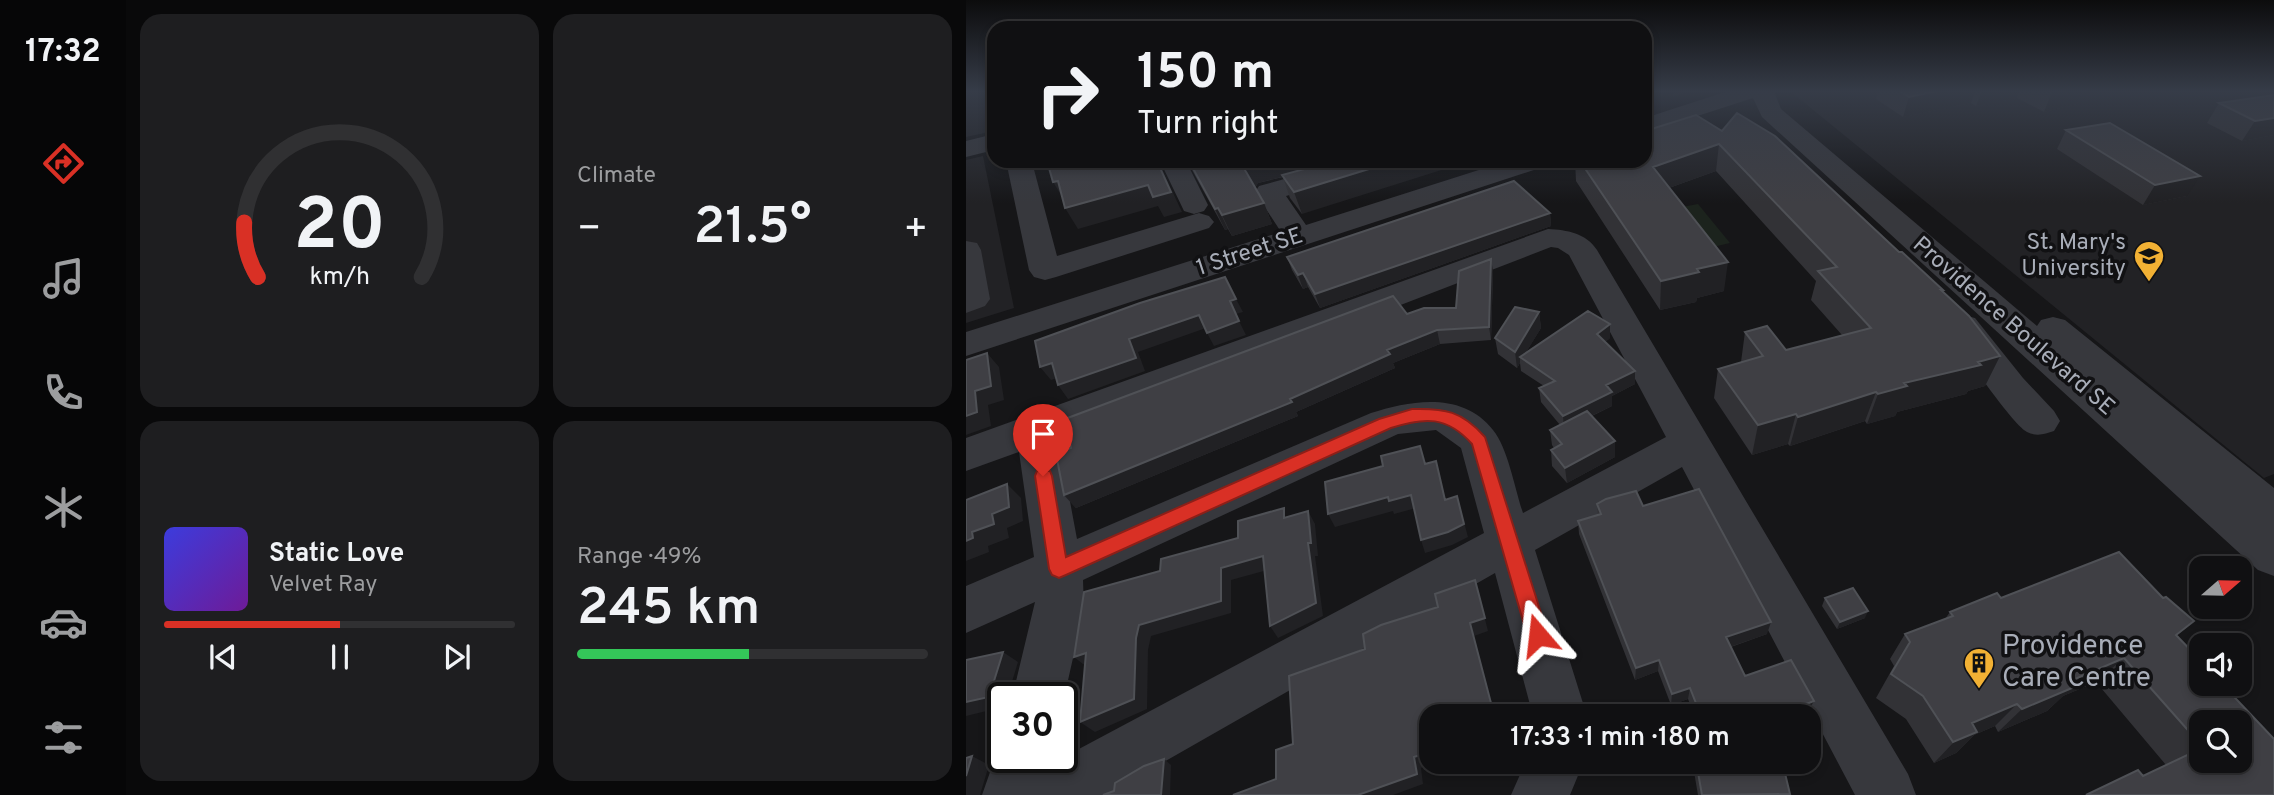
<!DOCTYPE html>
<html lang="en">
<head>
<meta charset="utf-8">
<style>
	:root { --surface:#101012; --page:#1e1e20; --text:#f1f3f6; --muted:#9c9d9f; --line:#303032; --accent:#d93025 }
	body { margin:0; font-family:Overpass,sans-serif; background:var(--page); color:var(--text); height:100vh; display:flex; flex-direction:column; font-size:26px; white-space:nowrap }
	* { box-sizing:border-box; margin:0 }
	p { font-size:23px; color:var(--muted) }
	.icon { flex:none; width:38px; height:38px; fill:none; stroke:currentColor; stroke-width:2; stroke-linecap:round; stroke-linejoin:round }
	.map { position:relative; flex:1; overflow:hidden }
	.details { display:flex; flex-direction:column; gap:14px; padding:14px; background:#09090a; width:840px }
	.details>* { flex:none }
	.hud { position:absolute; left:21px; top:21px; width:665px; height:147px; border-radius:21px; box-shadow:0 4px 10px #0003,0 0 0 2px var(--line); background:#101012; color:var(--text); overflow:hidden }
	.needle { width:46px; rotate:70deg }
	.buttons { position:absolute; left:1223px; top:556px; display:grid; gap:14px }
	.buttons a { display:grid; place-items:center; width:63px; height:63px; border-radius:14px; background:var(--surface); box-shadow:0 4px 10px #0003,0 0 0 2px var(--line); font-size:35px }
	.speed { position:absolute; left:21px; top:682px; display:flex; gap:14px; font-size:35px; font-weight:700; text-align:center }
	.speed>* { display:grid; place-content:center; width:91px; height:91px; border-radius:50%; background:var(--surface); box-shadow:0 4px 10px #0003,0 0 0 2px var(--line); line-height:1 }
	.speed .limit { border:4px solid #111; border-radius:10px; background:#fff; color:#111 }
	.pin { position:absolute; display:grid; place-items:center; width:60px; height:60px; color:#fff; margin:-72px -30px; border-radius:50% 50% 50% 0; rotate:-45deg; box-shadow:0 0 7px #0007 }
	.pin .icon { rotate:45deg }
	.me { position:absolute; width:77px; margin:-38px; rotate:343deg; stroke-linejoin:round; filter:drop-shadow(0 0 5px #0008) }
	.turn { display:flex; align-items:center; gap:24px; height:147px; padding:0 35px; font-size:32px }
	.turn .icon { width:91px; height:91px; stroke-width:2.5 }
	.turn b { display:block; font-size:49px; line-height:60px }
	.big { font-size:52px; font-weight:600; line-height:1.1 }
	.details .widget { flex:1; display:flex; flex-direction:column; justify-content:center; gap:10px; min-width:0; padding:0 24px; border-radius:21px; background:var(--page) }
	.details .dial { align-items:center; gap:0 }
	.dial svg { height:182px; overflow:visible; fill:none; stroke:var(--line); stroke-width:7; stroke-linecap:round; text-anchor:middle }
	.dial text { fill:var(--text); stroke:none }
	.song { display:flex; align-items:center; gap:21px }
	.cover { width:84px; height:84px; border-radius:10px; background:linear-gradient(135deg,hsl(240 70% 55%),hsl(280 70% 35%)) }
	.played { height:7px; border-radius:4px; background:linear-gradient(90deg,var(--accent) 50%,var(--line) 50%) }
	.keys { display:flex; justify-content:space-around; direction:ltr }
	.heat { display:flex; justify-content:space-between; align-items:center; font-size:38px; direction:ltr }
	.charge { height:10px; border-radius:5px; background:linear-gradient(90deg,#34c759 49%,var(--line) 0) }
	.details .tiles { flex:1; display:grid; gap:14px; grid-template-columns:repeat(2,1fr) }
	.trip { position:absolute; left:453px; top:704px; width:402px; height:70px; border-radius:21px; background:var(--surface); box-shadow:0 4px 10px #0003,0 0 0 2px var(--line); font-weight:600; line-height:70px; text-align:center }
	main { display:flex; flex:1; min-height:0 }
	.dock { display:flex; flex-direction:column; width:126px; justify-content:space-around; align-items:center; background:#060607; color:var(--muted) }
	.dock .icon { width:49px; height:49px }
	.dock .current { color:var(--accent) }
	.dock b { font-size:32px; color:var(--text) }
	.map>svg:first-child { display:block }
	.built { fill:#222225 }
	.green { fill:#1c231d }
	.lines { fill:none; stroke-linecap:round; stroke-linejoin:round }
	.minor { fill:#37383d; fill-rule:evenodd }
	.wall { fill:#323236; fill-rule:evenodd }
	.shaded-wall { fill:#212124 }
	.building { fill:#3f3f44; stroke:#4f5156; stroke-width:2 }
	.route { fill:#d93025; stroke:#8d1f18; stroke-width:2 }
	.labels { text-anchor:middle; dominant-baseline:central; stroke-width:7; stroke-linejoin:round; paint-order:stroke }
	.poi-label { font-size:23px; fill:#a8adb8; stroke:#111113; text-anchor:end }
	.street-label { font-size:23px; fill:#a8adb8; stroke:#111113 }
	.near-poi-label { font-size:28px; fill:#a8adb8; stroke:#111113; text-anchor:start }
</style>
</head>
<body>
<main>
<nav class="dock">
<b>17:32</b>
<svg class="icon current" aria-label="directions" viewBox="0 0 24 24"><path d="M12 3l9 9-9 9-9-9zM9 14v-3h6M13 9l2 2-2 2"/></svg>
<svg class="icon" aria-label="music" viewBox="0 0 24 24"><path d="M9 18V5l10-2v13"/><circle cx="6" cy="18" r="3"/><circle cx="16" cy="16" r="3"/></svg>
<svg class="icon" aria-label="phone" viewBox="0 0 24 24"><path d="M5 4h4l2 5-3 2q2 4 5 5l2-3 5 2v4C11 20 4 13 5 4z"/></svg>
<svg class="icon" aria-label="climate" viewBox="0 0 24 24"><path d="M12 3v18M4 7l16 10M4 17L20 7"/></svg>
<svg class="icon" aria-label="car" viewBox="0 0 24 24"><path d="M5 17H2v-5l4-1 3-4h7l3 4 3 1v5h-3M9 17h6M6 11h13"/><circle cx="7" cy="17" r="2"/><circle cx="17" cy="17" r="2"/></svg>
<svg class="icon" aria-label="filters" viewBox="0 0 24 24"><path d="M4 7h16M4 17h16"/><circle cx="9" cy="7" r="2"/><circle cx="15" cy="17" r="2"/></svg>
</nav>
<section class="details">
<div class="tiles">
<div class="widget dial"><svg viewBox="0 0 100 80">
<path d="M14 69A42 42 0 1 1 86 69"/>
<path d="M14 69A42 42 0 0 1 8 45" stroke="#d93025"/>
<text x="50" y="56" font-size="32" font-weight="700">20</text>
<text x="50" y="72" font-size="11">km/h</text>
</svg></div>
<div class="widget"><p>Climate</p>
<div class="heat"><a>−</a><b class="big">21.5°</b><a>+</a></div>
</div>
<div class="widget">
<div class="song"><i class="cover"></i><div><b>Static Love</b><p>Velvet Ray</p></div></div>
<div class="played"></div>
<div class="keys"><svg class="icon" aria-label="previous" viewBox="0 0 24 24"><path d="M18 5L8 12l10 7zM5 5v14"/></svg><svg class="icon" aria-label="pause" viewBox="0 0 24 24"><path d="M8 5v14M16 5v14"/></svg><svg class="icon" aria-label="next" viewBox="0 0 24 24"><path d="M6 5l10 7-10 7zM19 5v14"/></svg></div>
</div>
<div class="widget"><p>Range · 49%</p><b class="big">245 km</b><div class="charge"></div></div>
</div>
</section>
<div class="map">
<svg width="1308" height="795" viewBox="0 0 1308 795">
	<rect width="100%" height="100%" fill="#161618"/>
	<path class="built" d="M0,91H28V131L0,137Z
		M824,91H1308V474L1298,478Z
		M17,156L48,308L0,323V160Z"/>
	<path class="green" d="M732,204L764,243L747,247L716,207Z"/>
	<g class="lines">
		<path class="minor" d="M762,91H808L815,109L1071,326L1075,320L1087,317L1099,320L1308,488V576L1292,570L796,117L787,98L679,133V118Z
			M28,134V150L0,157V141Z
			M40,161L66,162L91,256L233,213L243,216L248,222L243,228L90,277L79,280L68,277L63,270Z
			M194,161H220L242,205L238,211L228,214L218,211Z
			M362,161H389L395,170L391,176L320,196L340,225L541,161H581L577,167L0,356V332L315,232L289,192L293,186L365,166Z
			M582,229C601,230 620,233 631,250L942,774L950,795H889L716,467L569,550L621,716H567L529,573L140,795H16L36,738L37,758H84L83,763L96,758L518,533L495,448L470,430L432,434L117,580L118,609L96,707V698H46L69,602L0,633V586L68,557L53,452L0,471V438ZM585,247L592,248L603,255L700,437L557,513C549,490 542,448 527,430C497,391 445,400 405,413L111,539L92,437Z
			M0,241L11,243L15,250L24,299L19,306L0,313Z
			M997,315L1009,318L1057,378L1088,411L1094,421L1088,431C1079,434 1071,437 1061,432C1044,422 993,346 980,326L985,318Z
			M560,761H618L604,795H545Z"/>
	</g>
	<path class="wall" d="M912,91H1116L1111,104L1078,112L1051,98L1010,106L1005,103L937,117L910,99Z
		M1308,95V135L1276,141L1241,123L1253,103Z
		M730,115L933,252L977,290V292L1034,356L1019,386L1002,391L1000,394L931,412L929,416L901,424L899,421L824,446L822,444L786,455L748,398L752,369L775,362L779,332L820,350L876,335L845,300L850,281L750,171L703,188L758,291L731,298L730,302L694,310L610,181L609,161H679Z
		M1100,130L1221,196L1177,205L1091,149Z
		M221,161H340L336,214L324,198L317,177L292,183L289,188L298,203L306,224L266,236L262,229L259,230Z
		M584,213L585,226L354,308L342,287L337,289L326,270L321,257Z
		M525,259L527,272L525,340L474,344L427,363L429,368L330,412L332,416L110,508L98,495L105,448L441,314L490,308Z
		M573,312L575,328L560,352L644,338L639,342L669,371V384L646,396V406L626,416L649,441V457L601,483L586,466L585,450L588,448L586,445L584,430L594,425L575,402L573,388L578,386L555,371L554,363L551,368L532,354L529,338Z
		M631,504L677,506L801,634L765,647L779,676L842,712L833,716H729L722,699L705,705L692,671L669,680L613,534L612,521L632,515Z
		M1153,552L1197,598L1200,597L1228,621L1210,636L1236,662V684H1256L1308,739V795H1120L1172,770L1177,776L1200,765L1130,682L1097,696L1081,711L1032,732L1029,726L1008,735L990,753L968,763L940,719L910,698L928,666L924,659L939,634L979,619L984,612L1031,593L1035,598ZM1236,723H1274V761H1236Z
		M859,598L899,618L871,629L856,606Z
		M728,761H816L824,794L732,795L727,766Z"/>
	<path class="shaded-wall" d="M707,91H724L707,97Z
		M971,91H1009L1005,103L937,117L943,97Z
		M1016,91H1053L1051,98L1010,106Z
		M1089,91H1116L1111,104L1078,112L1086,92Z
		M1308,118V135L1276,141L1289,121Z
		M753,144L750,171L686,194L687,167Z
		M192,161L216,212L198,217L192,206L112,229L99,208Z
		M293,161H340L342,170L292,183L287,191L279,170L284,163Z
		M429,161H504L336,214L328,192Z
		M1234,176L1221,196L1177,205L1189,185Z
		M92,181L100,203L87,182Z
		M298,203L306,224L266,236L256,215Z
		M252,208L262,229L259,230L249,209Z
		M584,213L585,226L354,308L349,294Z
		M525,259L527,272L525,340L523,327Z
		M762,262L758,291L731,298L730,302L694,310L695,281L731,269Z
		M337,273L342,287L337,289L332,275Z
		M270,299L277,312L270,314L264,301Z
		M573,312L575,328L556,359L554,357V363L551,368L549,352Z
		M233,315L240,328L172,352L179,371L102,399L92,385L163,339Z
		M273,321L280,335L248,346L241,333Z
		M644,324V338L632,348L631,334Z
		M471,330L474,344L427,363L429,368L330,412L332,416L110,508L98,495L324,399L421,350Z
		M21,353L33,367L38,400L22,405L25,426L0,435V416L9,391Z
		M1034,356L1019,386L1002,391L1000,394L931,412L929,416L901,424L912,394L938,383Z
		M86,363L97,376L85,380L74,367Z
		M669,371V384L646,396V406L598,429L597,416L640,385Z
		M910,392L899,421L824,446L832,417Z
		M830,414L822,444L786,455L792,425Z
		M649,441V457L601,483L599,468Z
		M41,484L55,498L57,521L41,528L43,538L22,546L23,552L0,561V541L6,532L26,514Z
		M445,495L450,508L428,514L427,511L369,527L362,514L422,497Z
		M491,496L502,537L486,545L459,553L455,540Z
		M342,511L349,524L352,556H349L357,616L312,638L304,626L342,543Z
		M297,556L305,569L265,580V613L185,636L182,650L181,709L129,732L114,722L170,638L173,625L255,568Z
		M509,580L522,631L508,636L528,714L524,716H508L506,709L504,623Z
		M902,611L899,618L871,629L874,622Z
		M805,622L801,634L758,649L760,637Z
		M37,652L52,662L41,698H37V707L0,716V702Z
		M120,653L122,668L108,657Z
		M1158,658L1130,682L1097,696L1081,711L1032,732L1056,709L1102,682Z
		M693,660L692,671L669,680L670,668Z
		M724,688L722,699L705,705L706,694Z
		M848,701L842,712L833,716H809Z
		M1051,704L1029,726L1008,735L990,753L968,763L1006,723Z
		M466,751V761H472L455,768L457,784L427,795H392L448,757Z
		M6,756L23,765L14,795H0V776Z
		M198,759L205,765L204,795H195Z"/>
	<path class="building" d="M934,91H971L943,97Z
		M1308,95V118L1289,121L1253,103Z
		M771,113L809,136L933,252H936L977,290H975L1003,316L1034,356L1012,362L1015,365L938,383L941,386L912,394L910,392L832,417L830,414L792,425L752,369L797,356L779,332L801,326L820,350L905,328L852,271L871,267L753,144L687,167L762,262L731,269L733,272L695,281L614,161H679V131L730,115L756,131Z
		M1144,123L1234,176L1189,185L1100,130Z
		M81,161H191L205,192L187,197L182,185L99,208L92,181L87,182Z
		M223,161H293L284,163L279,170L298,203L256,215L252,208L249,209Z
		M368,161H429L328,192L316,175Z
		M548,181L584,213L349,294L337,273L332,275L321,257Z
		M525,259L523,327L471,330L421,350L424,354L324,399L326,402L98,495L90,454L105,448L99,419L427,296L441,314L458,308H490L493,271Z
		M259,277L270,299L264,301L273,321L241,333L233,315L163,339L170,358L92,385L86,363L74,367L69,341L174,303Z
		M549,307L573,312L549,352L529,338Z
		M622,311L644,324L631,334L669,371L640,385L646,392L597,416L573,388L589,381L554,357Z
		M21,353L25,386L9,391L11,412L0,416V360Z
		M621,411L649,441L599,468L585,450L596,444L584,430Z
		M454,446L459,464L470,461L479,500L491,496L498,524L482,532L455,540L445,495L423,501L422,497L362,514L359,482L417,466L415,456Z
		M41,484L43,507L26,514L28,524L6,532L7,538L0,541V500Z
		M733,489L805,622L760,637L779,676L825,660L848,701L809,716H735L724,688L706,694L693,660L670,668L612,521L635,514L631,504L640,499L670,491L677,506Z
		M318,508V518L342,511L345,543H342L350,603L304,626L297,556L255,568V601L173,625L170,638L168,699L114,722L120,653L108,657L118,592L194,571L195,559L272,538V521Z
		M1153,552L1197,598L1200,597L1228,621L1210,635L1236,662V684H1256L1308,739V795H1120L1172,770L1177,776L1236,748V761H1274V723H1236V746L1158,658L1102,682L1106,688L1056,709L1051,704L1006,723L1011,732L987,742L957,696L925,674L944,642L939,634L987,616L984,612L1031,593L1035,598Z
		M509,580L519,618L504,623L525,703L506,709L508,716H466V751L448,757L451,774L392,795H267L310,779V750L327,744L323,676L399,649L397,634L415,625L472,607L469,594Z
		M887,588L902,611L874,622L859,598Z
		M37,652L23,697L0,702V660Z
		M6,756L0,776V758Z
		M198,759L195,795H137L148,791L149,783L178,766Z
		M730,761H816L824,794L736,795Z"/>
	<linearGradient id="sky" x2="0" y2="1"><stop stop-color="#0c0c0d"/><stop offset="0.45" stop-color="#363c48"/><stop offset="1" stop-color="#363c48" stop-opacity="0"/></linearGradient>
	<rect width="1308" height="203" fill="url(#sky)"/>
	<path class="route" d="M446,409C479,408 496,411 519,437L582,635L579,642L572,645L564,642L561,635L506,444C481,416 459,417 425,428L100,575L93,578L86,575L83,569L69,476L71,471H84L86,476L100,557L413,419Z"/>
	<defs>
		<g id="university-pin" transform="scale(1.575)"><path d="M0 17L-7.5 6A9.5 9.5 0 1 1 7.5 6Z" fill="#f2b134" stroke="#111113"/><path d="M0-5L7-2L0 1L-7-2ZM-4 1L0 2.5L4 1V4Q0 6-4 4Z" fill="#111"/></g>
		<g id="building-pin" transform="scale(1.575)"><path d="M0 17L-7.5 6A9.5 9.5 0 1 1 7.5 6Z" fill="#f2b134" stroke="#111113"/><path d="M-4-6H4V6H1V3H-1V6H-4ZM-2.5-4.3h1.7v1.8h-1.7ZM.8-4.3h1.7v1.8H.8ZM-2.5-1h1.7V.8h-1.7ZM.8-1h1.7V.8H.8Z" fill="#111"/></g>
	</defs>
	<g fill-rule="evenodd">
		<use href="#university-pin" x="1183" y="256"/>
		<use href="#building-pin" x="1013" y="663"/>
	</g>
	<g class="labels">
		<g class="poi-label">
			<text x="1160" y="243">St. Mary's<tspan x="1160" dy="26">University</tspan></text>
		</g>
		<g class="street-label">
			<text transform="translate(284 253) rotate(-18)">1 Street SE</text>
			<text transform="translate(1047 327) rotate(41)">Providence Boulevard SE</text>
		</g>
		<g class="near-poi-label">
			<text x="1036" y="647">Providence<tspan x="1036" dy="32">Care Centre</tspan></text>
		</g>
	</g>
</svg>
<div class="buttons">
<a><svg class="needle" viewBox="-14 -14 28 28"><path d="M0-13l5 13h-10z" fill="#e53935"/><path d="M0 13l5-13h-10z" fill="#9c9d9f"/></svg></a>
<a><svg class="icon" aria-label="sound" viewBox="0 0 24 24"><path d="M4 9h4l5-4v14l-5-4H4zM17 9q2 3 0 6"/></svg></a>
<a><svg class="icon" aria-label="search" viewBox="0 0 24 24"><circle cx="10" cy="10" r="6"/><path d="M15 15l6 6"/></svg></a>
</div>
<div class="speed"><div class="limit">30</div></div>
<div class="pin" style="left:77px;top:476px;background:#d93025"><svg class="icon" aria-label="arrive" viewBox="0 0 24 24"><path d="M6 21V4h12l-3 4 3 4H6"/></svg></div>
<svg class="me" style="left:572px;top:635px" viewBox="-20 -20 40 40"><path d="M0-17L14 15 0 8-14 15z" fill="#d93025" stroke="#fff" stroke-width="4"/></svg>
<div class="trip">17:33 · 1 min · 180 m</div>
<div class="hud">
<div class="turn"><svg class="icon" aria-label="right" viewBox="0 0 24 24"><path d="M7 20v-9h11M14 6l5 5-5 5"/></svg><div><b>150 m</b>Turn right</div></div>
</div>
</div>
</main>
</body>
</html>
